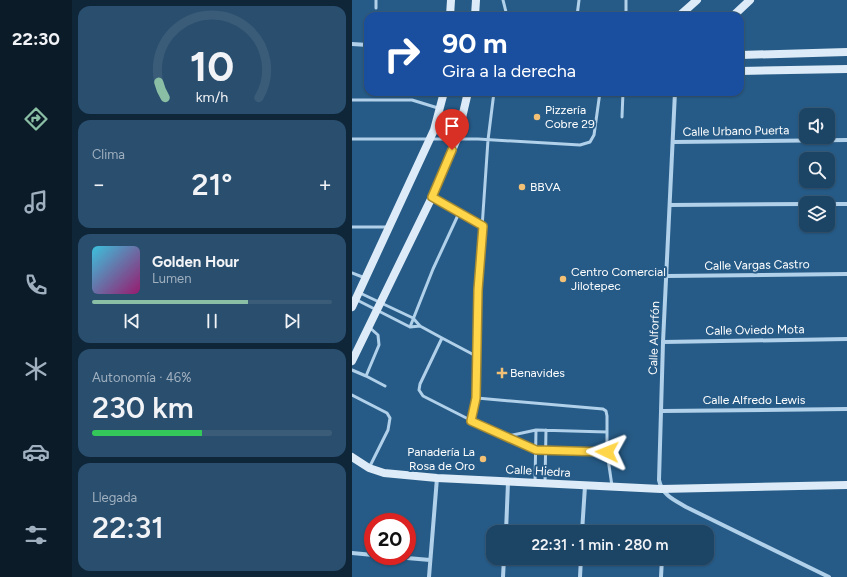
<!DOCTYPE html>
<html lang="es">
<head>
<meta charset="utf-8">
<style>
	:root { --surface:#1c4465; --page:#294e6e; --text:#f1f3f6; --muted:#a0b0bf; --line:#3a5c79; --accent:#8abfa5 }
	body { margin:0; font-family:Figtree,sans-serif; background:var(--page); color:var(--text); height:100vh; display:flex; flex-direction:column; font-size:15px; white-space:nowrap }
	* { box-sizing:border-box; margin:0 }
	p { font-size:13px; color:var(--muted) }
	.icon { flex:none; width:22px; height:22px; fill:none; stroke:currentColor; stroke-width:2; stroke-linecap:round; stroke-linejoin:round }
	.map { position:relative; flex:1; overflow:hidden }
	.sheet { display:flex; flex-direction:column; gap:6px; padding:6px; background:#0f2538; width:280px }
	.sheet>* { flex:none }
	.top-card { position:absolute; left:12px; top:12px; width:380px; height:84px; border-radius:12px; box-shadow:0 1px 3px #0004,0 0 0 1px var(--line); background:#1a4fa0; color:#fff; overflow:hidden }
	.fabs { position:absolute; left:447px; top:108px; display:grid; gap:8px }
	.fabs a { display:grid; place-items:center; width:36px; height:36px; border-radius:8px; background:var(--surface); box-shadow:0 1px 3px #0004,0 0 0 1px var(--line); font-size:20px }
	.speed { position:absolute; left:12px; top:513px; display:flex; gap:8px; font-size:20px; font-weight:700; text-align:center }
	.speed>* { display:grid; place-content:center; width:52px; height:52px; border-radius:50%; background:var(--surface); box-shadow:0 1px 3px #0004,0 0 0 1px var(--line); line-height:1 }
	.speed .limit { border:6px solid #d22; background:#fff; color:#111 }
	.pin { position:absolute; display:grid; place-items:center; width:34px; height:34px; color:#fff; margin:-41px -17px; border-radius:50% 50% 50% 0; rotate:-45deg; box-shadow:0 0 4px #0007 }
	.pin .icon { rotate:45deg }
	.me { position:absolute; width:44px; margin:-22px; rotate:272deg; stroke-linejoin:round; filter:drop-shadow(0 0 3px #0008) }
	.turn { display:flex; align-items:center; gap:14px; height:84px; padding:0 12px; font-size:18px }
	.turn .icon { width:52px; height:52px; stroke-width:2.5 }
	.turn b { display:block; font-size:28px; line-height:34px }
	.big { font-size:30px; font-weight:600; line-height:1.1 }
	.sheet .widget { flex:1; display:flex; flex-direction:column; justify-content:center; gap:6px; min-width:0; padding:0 14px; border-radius:12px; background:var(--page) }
	.sheet .dial { align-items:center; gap:0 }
	.dial svg { height:104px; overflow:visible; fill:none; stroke:var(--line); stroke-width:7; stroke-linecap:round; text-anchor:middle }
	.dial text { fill:var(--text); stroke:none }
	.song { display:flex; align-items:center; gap:12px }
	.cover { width:48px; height:48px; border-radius:6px; background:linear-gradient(135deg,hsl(190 70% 55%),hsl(320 70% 35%)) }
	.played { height:4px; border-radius:2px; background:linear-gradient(90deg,var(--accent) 65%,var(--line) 65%) }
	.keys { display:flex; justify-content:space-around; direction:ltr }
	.heat { display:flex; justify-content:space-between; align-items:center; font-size:22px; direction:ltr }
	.charge { height:6px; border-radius:3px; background:linear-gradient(90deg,#34c759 46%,var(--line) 0) }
	.trip { position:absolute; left:134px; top:525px; width:228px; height:40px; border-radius:12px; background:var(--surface); box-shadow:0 1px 3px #0004,0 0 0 1px var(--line); font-weight:600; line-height:40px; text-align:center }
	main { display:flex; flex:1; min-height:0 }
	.tab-bar { display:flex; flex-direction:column; width:72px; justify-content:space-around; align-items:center; background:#0b1b28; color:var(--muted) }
	.tab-bar .icon { width:28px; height:28px }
	.tab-bar .on { color:var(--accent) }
	.tab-bar b { font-size:18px; color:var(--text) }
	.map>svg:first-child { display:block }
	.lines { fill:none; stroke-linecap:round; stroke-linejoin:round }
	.lane { stroke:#b1d0e9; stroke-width:3 }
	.street { stroke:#b1d0e9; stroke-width:4 }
	.secondary { stroke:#dcebf7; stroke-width:8 }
	.route-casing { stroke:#a68a30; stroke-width:10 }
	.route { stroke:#ffd54a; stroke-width:7 }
	.poi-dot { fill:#f2c176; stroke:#265b87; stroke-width:1.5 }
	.labels { text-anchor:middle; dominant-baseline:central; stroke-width:4; stroke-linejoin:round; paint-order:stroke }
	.poi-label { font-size:12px; fill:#fff; stroke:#265b87; text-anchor:start }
	.street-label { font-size:12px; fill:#fff; stroke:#265b87 }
</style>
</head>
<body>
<main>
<nav class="tab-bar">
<b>22:30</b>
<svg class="icon on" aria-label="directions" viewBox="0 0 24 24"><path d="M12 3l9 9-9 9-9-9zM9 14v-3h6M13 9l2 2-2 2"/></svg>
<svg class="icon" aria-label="music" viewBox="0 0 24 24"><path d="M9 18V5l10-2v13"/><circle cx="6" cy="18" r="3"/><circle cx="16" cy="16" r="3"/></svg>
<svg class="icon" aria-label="phone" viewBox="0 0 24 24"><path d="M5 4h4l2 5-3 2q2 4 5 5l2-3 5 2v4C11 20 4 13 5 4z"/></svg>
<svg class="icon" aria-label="climate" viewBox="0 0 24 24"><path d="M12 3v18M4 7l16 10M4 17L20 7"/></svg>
<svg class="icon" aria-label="car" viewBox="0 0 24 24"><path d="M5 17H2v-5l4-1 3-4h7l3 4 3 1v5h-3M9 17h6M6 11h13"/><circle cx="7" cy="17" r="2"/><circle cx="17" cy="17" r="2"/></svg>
<svg class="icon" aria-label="filters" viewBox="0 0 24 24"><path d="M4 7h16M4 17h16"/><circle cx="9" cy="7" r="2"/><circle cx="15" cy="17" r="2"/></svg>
</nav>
<section class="sheet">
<div class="widget dial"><svg viewBox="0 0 100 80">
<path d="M14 69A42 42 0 1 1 86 69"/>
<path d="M14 69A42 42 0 0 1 9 57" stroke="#8abfa5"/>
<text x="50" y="56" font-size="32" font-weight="700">10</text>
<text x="50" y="72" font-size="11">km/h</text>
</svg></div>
<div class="widget"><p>Clima</p>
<div class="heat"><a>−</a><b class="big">21°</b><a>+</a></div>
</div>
<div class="widget">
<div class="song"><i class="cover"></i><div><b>Golden Hour</b><p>Lumen</p></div></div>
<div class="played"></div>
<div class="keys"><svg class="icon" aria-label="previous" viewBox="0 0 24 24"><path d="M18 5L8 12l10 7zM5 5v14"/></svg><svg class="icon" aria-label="pause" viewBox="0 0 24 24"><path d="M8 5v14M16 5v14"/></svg><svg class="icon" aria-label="next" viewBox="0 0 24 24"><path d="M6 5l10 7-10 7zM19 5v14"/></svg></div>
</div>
<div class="widget"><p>Autonomía · 46%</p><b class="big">230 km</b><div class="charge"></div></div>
<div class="widget"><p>Llegada</p><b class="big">22:31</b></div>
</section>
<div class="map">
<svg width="495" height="577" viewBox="0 0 495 577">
	<rect width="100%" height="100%" fill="#265b87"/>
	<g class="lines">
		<path class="lane" d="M151,0L155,16
			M24,8V0
			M274,12V0
			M225,16L227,0
			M67,92L91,95
			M0,100H60L86,108
			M270,117L271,92
			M0,139H126L228,145L238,142L242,135L248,92
			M81,198L131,226
			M0,227H36
			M0,273L13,278
			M8,293L61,318L68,326L90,338
			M5,300L58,327L68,326
			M58,327L81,269L107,213
			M124,356L90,338L68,384L67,390L71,396L134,428L156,436L166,442L184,450L255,452
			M0,370L14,376L27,345L26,335L17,327
			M14,376L33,386
			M0,395L35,413L38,418L36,430L17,468
			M125,398L251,409L254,411L255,416V452L260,486
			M119,421L125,398L128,257L136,140L142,92
			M156,436L184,430L255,432
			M183,482L184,430
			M193,482L194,430"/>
		<path class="street" d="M0,44L16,45
			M323,92L311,342L307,480C310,495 322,500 334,507L477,577
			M321,142L495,140
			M476,204H495
			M318,205L454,204
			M315,276L495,274
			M311,342L495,339
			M310,411L495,409
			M154,532L156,482
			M230,532L233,486
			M0,553L21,555
			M32,556L78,560
			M77,577L85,478
			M151,577L152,558
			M228,577L229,558
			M309,577L310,558"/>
		<path class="secondary" d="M98,16L99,0
			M123,16L124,0
			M327,16L345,0
			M381,16L398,0
			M388,55L495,52
			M388,71L495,69
			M0,307L82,130L92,92
			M0,361L80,197L105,139L116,92
			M0,457L17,468L32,473L85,478L309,489L495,485"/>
	</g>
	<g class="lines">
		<g class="route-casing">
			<path id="route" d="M100,150L80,197L131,226L126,290L124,398L119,421L184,450L255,452"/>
		</g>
		<use href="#route" class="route"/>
	</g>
	<g class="poi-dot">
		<circle cx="185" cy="117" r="4"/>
		<circle cx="170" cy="187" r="4"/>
		<circle cx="211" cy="279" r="4"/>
		<path d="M148 367h4v4h4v4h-4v4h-4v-4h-4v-4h4z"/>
		<circle cx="131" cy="459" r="4"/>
	</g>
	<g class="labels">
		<g class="poi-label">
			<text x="193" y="110">Pizzería<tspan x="193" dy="14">Cobre 29</tspan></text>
			<text x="178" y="187">BBVA</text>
			<text x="219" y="272">Centro Comercial<tspan x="219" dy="14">Jilotepec</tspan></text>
			<text x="158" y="373">Benavides</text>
			<text x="123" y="452" text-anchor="end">Panadería La<tspan x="123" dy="14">Rosa de Oro</tspan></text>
		</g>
		<g class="street-label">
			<text transform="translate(384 131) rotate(-1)">Calle Urbano Puerta</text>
			<text transform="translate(405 265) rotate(-1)">Calle Vargas Castro</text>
			<text transform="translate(403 330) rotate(-1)">Calle Oviedo Mota</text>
			<text transform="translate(302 338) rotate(-88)">Calle Alforfón</text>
			<text x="402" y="400">Calle Alfredo Lewis</text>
			<text transform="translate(186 471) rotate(3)">Calle Hiedra</text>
		</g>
	</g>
</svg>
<div class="fabs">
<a><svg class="icon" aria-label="sound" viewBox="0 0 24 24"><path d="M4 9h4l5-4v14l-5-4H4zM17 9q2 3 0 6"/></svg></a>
<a><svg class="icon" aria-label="search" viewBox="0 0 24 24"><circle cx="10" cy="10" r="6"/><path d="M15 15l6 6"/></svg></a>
<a><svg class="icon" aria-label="layers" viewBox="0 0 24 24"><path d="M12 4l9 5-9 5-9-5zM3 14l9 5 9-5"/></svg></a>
</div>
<div class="speed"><div class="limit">20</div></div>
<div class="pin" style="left:100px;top:150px;background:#d93025"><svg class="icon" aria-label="arrive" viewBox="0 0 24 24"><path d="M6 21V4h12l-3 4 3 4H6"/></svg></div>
<svg class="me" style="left:255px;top:452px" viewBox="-20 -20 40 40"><path d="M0-17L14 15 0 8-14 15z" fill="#ffd54a" stroke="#fff" stroke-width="4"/></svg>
<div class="trip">22:31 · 1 min · 280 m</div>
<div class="top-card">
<div class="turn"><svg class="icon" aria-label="right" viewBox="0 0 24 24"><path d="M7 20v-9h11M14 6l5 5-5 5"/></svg><div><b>90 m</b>Gira a la derecha</div></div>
</div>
</div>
</main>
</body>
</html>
